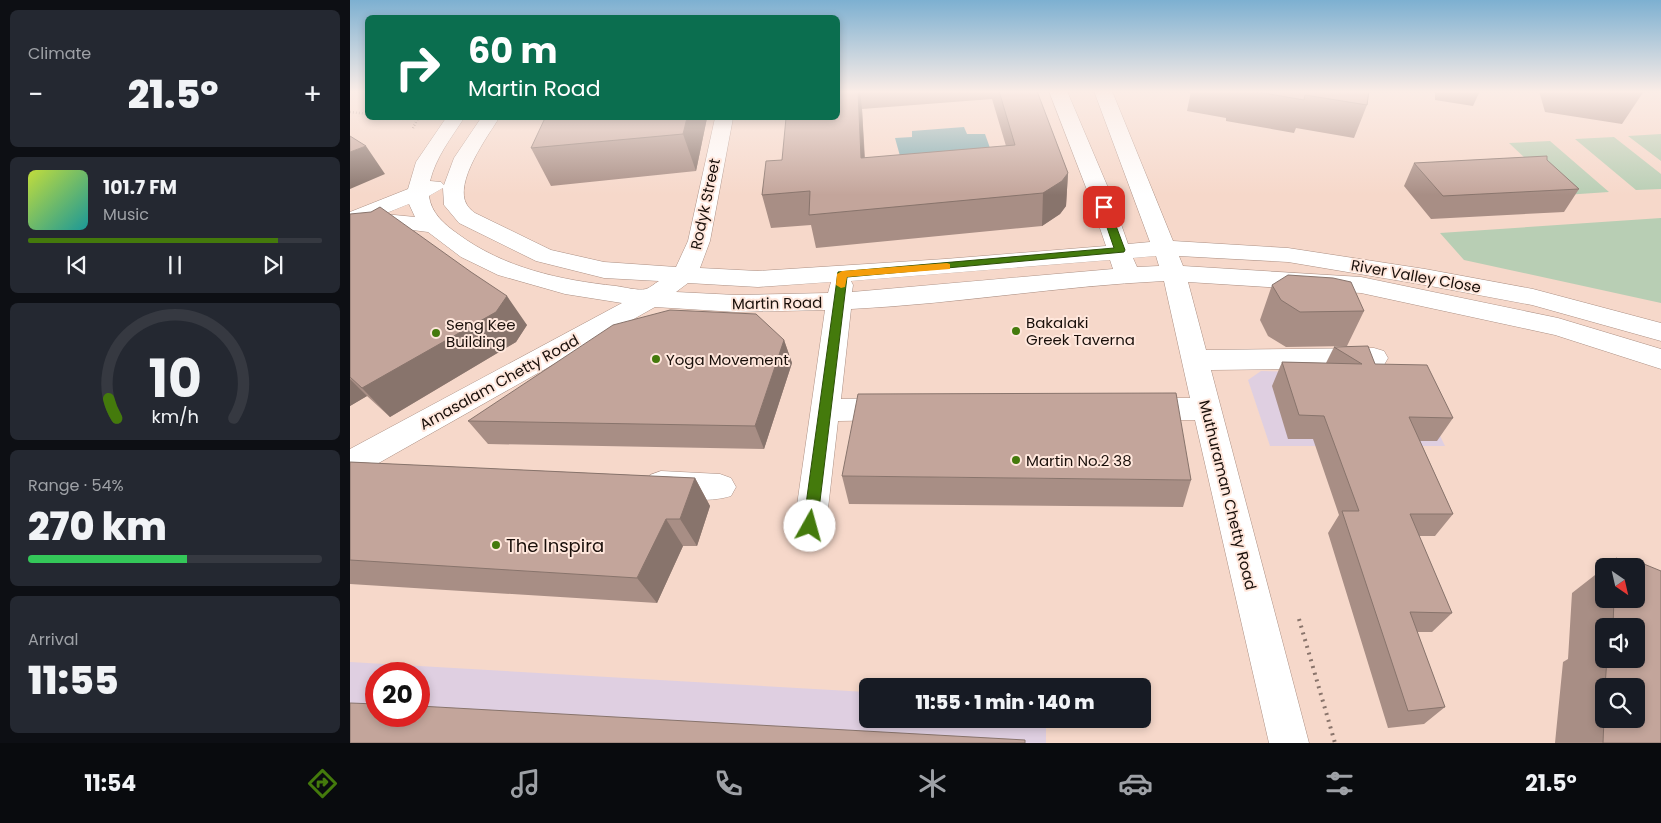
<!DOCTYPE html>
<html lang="en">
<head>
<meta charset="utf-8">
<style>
	:root { --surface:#171b24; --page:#242831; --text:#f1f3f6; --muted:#9ea1a6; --line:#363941; --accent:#447a0c }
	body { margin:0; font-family:Poppins,sans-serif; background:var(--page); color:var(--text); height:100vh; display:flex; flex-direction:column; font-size:19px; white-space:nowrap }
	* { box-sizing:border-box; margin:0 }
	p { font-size:16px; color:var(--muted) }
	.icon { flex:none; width:28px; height:28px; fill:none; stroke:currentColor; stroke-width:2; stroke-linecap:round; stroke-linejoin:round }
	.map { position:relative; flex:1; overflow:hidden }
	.drawer { display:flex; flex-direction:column; gap:10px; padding:10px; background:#0d0f14; width:350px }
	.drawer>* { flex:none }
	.hud { position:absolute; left:15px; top:15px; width:475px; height:105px; border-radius:8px; box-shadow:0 2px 8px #0003; background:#0b6e4f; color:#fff; overflow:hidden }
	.needle { width:32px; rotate:146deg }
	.buttons { position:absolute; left:1245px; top:558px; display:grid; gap:10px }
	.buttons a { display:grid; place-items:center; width:50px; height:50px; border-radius:8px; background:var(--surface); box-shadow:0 2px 8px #0003; font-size:25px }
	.speed { position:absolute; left:15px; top:662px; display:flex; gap:10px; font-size:25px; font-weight:700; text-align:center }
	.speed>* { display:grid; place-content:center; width:65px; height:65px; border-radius:50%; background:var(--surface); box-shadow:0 2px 8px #0003; line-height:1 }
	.speed .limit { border:8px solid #d22; background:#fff; color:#111 }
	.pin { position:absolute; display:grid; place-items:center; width:42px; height:42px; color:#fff; margin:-21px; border-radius:10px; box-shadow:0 2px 8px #0006 }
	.me { position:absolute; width:55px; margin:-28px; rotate:7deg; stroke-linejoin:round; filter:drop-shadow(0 0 4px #0008) }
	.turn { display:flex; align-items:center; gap:18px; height:105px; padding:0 20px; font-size:22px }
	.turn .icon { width:65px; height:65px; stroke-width:2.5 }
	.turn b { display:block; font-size:35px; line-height:42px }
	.big { font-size:38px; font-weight:800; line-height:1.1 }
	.drawer .tile { flex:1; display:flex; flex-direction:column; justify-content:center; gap:8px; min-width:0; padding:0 18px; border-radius:8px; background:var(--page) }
	.drawer .dial { align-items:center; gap:0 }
	.dial svg { height:130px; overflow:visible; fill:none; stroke:var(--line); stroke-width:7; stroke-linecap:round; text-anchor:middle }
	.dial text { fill:var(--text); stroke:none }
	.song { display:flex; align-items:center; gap:15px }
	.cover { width:60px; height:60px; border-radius:8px; background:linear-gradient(135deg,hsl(70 70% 55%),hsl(180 70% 35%)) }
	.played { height:5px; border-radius:2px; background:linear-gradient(90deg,var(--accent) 85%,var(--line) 85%) }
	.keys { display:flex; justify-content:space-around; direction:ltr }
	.heat { display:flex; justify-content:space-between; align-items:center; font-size:28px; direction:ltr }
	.charge { height:8px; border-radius:4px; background:linear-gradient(90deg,#34c759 54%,var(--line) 0) }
	.trip { position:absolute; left:509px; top:678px; width:292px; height:50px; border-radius:8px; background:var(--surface); box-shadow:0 2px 8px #0003; font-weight:800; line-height:50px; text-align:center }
	.dock { display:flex; height:80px; justify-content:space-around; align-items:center; background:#090b0e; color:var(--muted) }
	.dock .icon { width:35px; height:35px }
	.dock .active { color:var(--accent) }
	.dock b { font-size:22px; color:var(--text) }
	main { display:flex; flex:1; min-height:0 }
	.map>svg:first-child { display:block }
	.commercial { fill:#dfcfe1; fill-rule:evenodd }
	.green { fill:#b8ceb4 }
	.water { fill:#7caaaf }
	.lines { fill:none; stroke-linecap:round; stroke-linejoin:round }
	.minor-casing { stroke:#ac9084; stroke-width:1 }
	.path-far1 { stroke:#89746b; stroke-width:2.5; stroke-dasharray:0.5 2.5; stroke-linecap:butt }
	.path { stroke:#89746b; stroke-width:4; stroke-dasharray:2 5; stroke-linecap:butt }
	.minor { fill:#fff; fill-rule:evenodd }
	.wall { fill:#a88e85; fill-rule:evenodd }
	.shaded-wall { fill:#88746c }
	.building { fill:#c3a59b; stroke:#88746c }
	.route { fill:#447a0c; stroke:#2c4f08 }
	.slow { fill:#f59e0b }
	.poi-dot { fill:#447a0c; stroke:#ffe7dc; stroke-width:2 }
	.labels { text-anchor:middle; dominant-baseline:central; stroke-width:4; stroke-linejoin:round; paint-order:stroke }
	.street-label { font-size:15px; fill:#190f0a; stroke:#ffe7dc }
	.poi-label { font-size:15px; fill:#190f0a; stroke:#ffe7dc; text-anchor:start }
	.near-poi-label { font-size:18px; fill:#190f0a; stroke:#ffe7dc; text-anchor:start }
</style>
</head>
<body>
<main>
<section class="drawer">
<div class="tile"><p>Climate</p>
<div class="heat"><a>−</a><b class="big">21.5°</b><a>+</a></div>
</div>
<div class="tile">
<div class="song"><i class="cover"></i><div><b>101.7 FM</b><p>Music</p></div></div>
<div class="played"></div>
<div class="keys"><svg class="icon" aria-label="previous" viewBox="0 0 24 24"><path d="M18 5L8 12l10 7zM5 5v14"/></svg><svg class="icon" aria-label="pause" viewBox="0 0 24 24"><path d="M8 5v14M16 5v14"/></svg><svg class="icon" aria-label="next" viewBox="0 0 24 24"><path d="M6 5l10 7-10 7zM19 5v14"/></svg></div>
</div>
<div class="tile dial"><svg viewBox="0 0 100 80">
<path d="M14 69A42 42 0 1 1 86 69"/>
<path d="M14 69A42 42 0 0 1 9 57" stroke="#447a0c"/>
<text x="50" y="56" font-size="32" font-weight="700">10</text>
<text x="50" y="72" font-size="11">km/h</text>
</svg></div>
<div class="tile"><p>Range · 54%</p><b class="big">270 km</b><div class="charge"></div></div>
<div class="tile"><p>Arrival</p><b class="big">11:55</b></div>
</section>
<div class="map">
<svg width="1311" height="743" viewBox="0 0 1311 743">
	<rect width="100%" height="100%" fill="#f6d8ca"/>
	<path class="commercial" d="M911,371L1046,374L1065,384L1095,446H920L898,380Z
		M0,662L517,692L518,719H696V743H0ZM26,674H69V716H26Z"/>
	<path class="green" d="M1311,134V161L1278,136Z
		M1264,137L1311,174V189L1286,190L1225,139Z
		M1200,141L1259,192L1214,195L1159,143Z
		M1311,218V303L1114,260L1090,233Z"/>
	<path class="water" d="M614,127L617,134H635L640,148L550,156L545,138L562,137V131Z"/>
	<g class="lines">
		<g class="minor-casing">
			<path id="minor" d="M699,91H717L759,190L778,244L800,242L744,91H762L823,241L938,248L1075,269L1183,289L1311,323V341L1182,305L1075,285L938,262L829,256L833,266L1011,277L1208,318L1311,349V369L1205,335L1011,293L838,282L856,350L1024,348L1034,351L1038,358L1034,365L1024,368L861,370L959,743H919L845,420H792L782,417L778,409L782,401L792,398H840L814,281C709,286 605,304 501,309L491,399L541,398L551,401L555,409L551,417L541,420L488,421L476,526L472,536L460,540L448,536L444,526L475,310L386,312L305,307L11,473L0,477V449L272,303L215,294L148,275L111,257L78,232L39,227L13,231L5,229L3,226L0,227V212L58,189L66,162L96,118H114C101,138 86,157 80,181L91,182L94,185L104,158L131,118H149C138,136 103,183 117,205C119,208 122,211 125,213L201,250L254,262L326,267L338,241L365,118H383L360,241L350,268L408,271L595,259L756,246L737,190ZM93,188L94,205L109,223L186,261L254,278L309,281C305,283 300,288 296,289C288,291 274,287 266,286C210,280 154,268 108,234C94,224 81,213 79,196ZM59,204L65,217L34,214ZM806,256L809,266L787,267L783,258ZM760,260L763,269L502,292L503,285L501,281ZM481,282L478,293L386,295L326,292L338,283L408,287Z
				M311,471L370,474L381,478L386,487L381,496C361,503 320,500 300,493L295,484L300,475Z"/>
		</g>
		<path class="path-far1" d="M0,112L18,114
			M53,118L68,119
			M63,128L68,118"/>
		<path class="path" d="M949,619L985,743"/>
		<use href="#minor" class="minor"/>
	</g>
	<path class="wall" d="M488,91H687L718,173L716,206L710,214L692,226L466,248L461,225L421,228L412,195L432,160ZM642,99L656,146L515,158L512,109Z
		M841,91H1019L1017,105L1004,138L946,128L944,133L876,121V118L837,111Z
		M1085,91H1130L1123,106L1085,100Z
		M1189,91H1294L1272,124L1195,112Z
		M357,118L346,171L201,186L181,148Z
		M1197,160L1229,189L1214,212L1081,219L1054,186L1064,163Z
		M0,214L177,325L166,342L40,417L17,396L0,406Z
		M922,285L1014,311L997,346L936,347L918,336L910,320Z
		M434,340L442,363L414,449L138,444L118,421Z
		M984,347L1025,364L1103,418L1087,441H1070L1103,514L1085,536H1069L1102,613L1082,632H1067L1095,707L1074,724L1038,728L978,533L989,515L963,439H938L922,386L932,362L976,363Z
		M0,462L345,478L360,506L347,546H333L307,603L0,584Z
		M492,476L841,480L833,507L499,504Z
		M1266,558L1285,566L1289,562L1311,743H1205L1213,662L1218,659L1222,593L1254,568V599H1286V566H1255ZM1254,626H1286V659H1254ZM1254,686H1286L1254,719Z"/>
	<path class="shaded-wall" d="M508,91H510L512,109L516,190L511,158Z
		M337,118H357L346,171L333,134Z
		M16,146L35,174L0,189V152Z
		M718,173L716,206L710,214L692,226L693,193Z
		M157,296L177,325L166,342L40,417L12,388Z
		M434,340L442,363L414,449L405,426Z
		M0,379L17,396L0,406Z
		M345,478L360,506L347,546L330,519Z
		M316,519L333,546L307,603L287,578Z"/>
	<path class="building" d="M488,91H508L511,158L665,145L649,91H687L718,173L712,181L693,193L459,215L460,191L412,195L416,161L432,160L436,118H488Z
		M902,91H1019L1017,105L955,95L954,100Z
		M195,118H337L333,134L181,148Z
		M0,136L16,146L0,152Z
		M1197,156V160L1229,189L1093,196L1064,163Z
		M30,207L121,272L157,296L146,312L12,388L0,377V214L21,212Z
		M938,275L983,278L1001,282L1014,311L950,312L931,300L922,285Z
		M320,310L406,314L434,340L405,426L118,421L263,325Z
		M1018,346L1025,364L1077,365L1103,418L1059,417L1103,514H1060L1102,613L1060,612L1095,707L1058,711L992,511H1009L974,416L949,415L932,362L1012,364L984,347Z
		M826,393L841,480L492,476L508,394Z
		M0,462L345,478L330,519H316L287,578L0,560Z
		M1266,558L1289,567V562L1311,571V743H1253L1254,719H1286V686H1255L1257,659H1286V626H1263L1264,599H1286V566H1265Z
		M0,703L26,704V716H69V706L675,740V743H0Z"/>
	<linearGradient id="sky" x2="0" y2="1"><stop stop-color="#7db0d1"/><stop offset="0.47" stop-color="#fbede7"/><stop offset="1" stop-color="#fbede7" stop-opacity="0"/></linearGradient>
	<rect width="1311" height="195" fill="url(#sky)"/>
	<path class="route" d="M754,204L759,207L775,250L774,252L497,277L467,526L465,530L460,532L455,530L453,526L488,272L764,248L750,207Z"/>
	<path class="slow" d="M597,263L600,264V269L497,277L495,287L491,288L486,285L487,274L492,271Z"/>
	<g class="poi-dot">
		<circle cx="666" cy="331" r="5"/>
		<circle cx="86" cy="333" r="5"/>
		<circle cx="306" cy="359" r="5"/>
		<circle cx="666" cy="460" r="5"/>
		<circle cx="146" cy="545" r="5"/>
	</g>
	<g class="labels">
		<g class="street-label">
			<text transform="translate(355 204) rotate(-78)">Rodyk Street</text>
			<text transform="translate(1066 276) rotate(10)">River Valley Close</text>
			<text transform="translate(427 303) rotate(-1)">Martin Road</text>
			<text transform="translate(149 382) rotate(-29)">Arnasalam Chetty Road</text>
			<text transform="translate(878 495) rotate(76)">Muthuraman Chetty Road</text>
		</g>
		<g class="poi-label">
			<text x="676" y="322">Bakalaki<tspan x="676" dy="17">Greek Taverna</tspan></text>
			<text x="96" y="324">Seng Kee<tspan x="96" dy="17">Building</tspan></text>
			<text x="316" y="359">Yoga Movement</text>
			<text x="676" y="460">Martin No.2 38</text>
		</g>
		<g class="near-poi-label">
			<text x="156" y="545">The Inspira</text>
		</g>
	</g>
</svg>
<div class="buttons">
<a><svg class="needle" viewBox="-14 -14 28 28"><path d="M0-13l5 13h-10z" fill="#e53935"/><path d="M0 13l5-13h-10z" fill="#9ea1a6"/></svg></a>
<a><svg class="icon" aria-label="sound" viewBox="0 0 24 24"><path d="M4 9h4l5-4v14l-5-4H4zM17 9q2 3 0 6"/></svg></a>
<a><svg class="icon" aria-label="search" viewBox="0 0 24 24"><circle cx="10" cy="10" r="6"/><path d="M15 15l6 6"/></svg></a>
</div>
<div class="speed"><div class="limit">20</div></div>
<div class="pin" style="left:754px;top:207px;background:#d93025"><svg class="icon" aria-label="arrive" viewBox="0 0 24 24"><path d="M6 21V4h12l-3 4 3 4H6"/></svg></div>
<svg class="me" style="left:460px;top:526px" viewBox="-20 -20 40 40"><circle r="19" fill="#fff"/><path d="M0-13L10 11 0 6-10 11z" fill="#447a0c"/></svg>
<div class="trip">11:55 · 1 min · 140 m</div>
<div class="hud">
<div class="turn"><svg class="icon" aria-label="right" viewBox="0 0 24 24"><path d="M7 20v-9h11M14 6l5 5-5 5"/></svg><div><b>60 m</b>Martin Road</div></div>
</div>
</div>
</main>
<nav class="dock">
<b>11:54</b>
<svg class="icon active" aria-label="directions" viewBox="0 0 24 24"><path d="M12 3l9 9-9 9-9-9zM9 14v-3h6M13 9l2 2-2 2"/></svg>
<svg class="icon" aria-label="music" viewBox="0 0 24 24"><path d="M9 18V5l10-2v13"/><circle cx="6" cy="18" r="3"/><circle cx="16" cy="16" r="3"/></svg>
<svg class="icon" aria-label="phone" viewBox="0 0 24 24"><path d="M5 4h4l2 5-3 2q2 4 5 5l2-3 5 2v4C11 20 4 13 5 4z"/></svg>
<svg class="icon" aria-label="climate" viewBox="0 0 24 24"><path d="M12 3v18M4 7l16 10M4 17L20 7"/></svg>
<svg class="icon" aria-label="car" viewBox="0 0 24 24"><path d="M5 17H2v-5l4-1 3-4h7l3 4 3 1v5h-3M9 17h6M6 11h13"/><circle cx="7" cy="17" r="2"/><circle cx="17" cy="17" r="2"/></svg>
<svg class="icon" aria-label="filters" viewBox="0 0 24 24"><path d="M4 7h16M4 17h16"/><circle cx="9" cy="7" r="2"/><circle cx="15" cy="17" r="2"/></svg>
<b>21.5°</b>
</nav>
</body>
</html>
